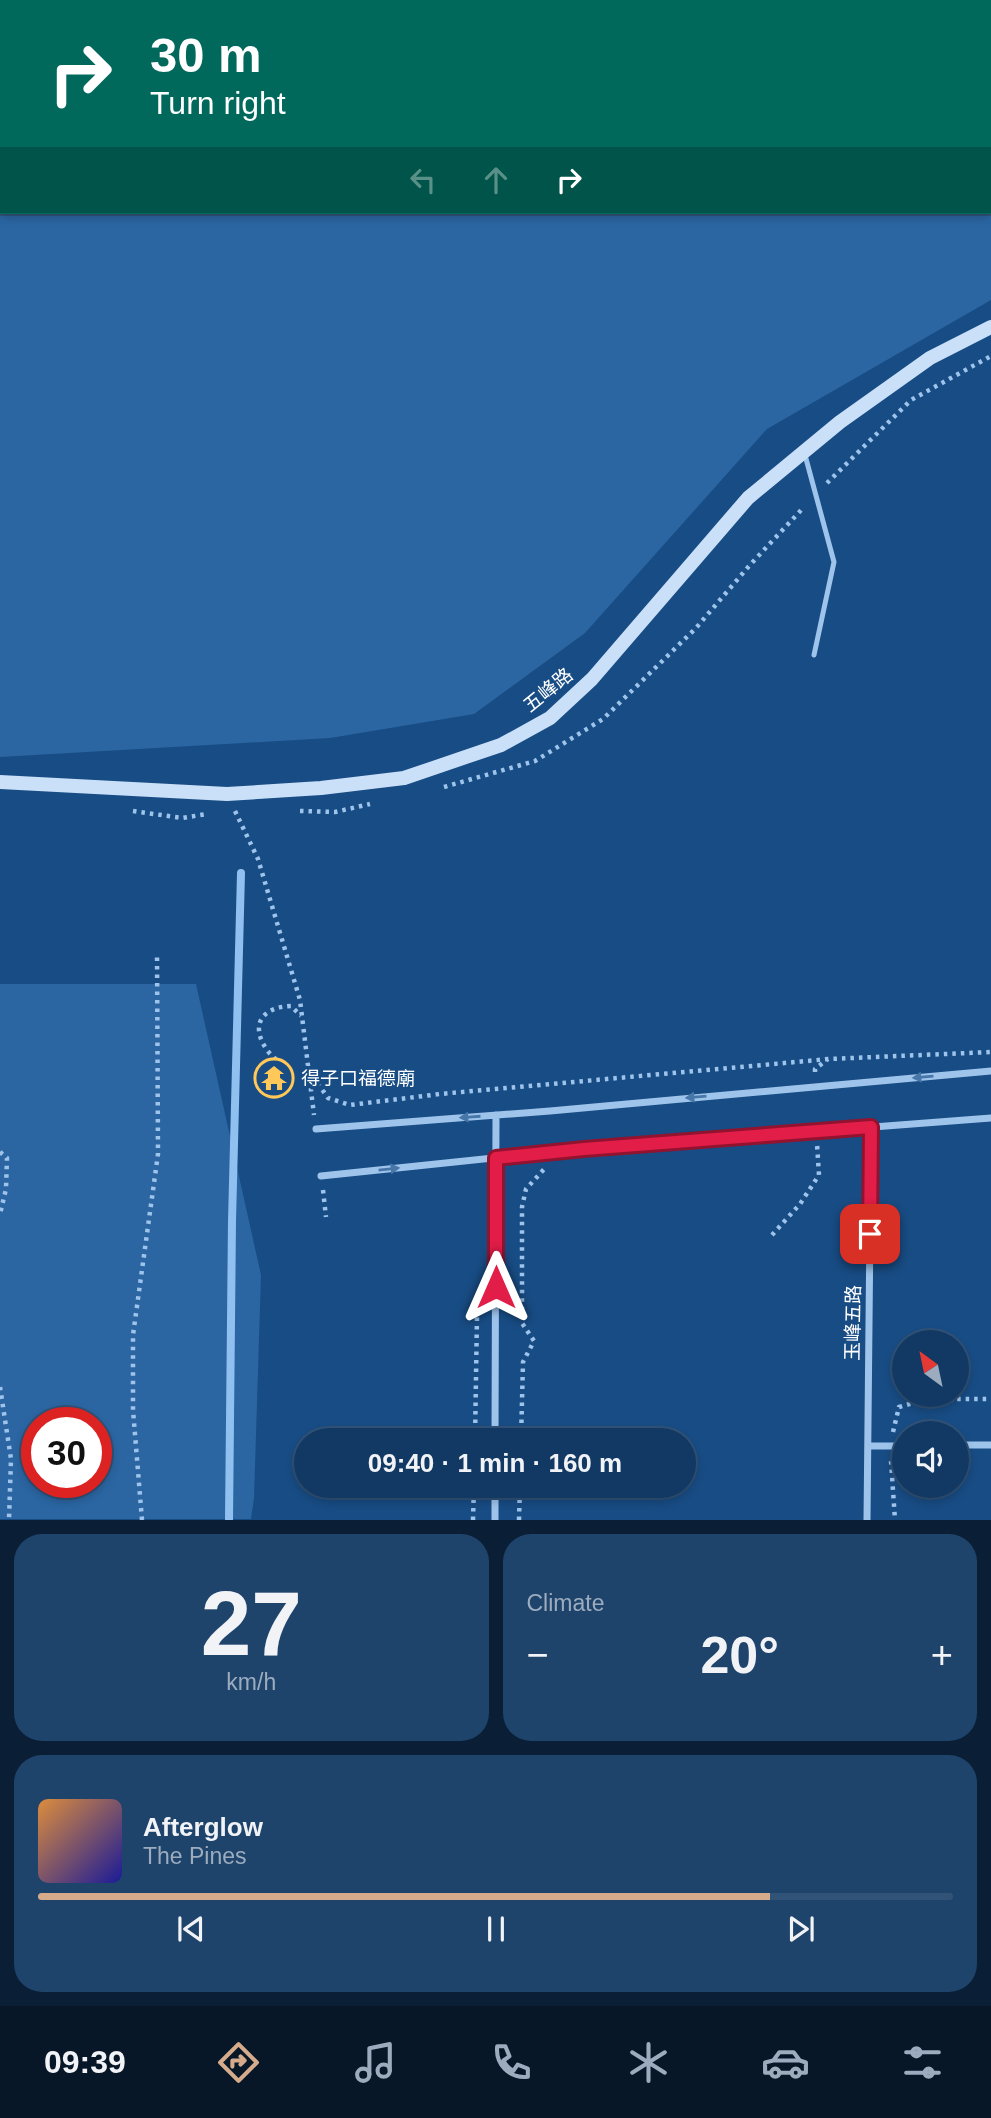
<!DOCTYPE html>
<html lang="en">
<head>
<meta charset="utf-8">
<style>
	:root { --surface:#123963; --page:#1f446c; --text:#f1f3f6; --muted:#9cacbe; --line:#315378; --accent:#d6ab8b }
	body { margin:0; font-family:Helvetica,"Noto Sans TC",sans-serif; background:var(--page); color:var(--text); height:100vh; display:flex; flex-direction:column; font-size:26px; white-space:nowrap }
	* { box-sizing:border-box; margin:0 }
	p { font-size:23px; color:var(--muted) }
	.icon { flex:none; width:38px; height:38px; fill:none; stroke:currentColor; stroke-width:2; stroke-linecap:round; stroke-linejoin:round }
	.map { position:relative; height:1520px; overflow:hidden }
	.side { display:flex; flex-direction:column; gap:14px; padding:14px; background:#0a1f36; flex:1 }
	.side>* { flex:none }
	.hud { position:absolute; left:0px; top:0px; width:992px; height:214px; box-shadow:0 4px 10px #0003,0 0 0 2px var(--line); background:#00695c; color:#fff; overflow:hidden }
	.needle { width:46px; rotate:327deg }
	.fabs { position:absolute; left:892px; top:1330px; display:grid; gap:14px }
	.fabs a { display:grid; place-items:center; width:77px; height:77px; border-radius:50%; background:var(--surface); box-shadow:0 4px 10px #0003,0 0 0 2px var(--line); font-size:35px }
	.speed { position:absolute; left:21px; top:1407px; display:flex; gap:14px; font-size:35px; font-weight:700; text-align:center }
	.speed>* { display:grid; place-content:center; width:91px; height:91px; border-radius:50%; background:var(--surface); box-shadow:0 4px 10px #0003,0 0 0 2px var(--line); line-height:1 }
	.speed .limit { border:10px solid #d22; background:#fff; color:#111 }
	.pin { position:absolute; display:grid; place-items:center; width:60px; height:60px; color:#fff; margin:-30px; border-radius:14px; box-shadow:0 4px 10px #0006 }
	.me { position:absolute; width:77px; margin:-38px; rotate:0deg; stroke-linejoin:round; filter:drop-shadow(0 0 5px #0008) }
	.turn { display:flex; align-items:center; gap:24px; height:147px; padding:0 35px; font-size:32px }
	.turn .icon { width:91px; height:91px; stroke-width:2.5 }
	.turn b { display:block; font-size:49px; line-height:60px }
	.lanes { display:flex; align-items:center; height:66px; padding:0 35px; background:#0003; justify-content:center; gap:35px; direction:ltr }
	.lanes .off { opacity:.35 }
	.big { font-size:52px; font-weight:600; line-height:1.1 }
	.side .tile { flex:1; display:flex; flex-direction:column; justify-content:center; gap:10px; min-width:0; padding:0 24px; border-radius:28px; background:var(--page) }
	.side .dial { align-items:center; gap:0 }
	.dial b { font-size:91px; line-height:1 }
	.song { display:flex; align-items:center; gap:21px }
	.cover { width:84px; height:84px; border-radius:10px; background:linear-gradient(135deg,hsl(30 70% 55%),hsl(240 70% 35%)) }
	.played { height:7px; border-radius:4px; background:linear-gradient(90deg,var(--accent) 80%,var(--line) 80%) }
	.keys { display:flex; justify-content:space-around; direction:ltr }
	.heat { display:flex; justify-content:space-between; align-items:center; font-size:38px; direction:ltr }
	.side .tiles { flex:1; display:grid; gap:14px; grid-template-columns:1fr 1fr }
	.tile:last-child { grid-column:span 2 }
	.trip { position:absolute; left:294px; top:1428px; width:402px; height:70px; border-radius:35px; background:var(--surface); box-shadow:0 4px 10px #0003,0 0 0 2px var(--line); font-weight:600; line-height:70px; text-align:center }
	.dock { display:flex; height:112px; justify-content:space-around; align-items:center; background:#071728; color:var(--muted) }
	.dock .icon { width:49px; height:49px }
	.dock .selected { color:var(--accent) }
	.dock b { font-size:32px; color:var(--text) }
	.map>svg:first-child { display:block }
	.green { fill:#2b66a3; fill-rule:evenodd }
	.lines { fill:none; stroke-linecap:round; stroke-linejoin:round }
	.stream { stroke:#90c0ef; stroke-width:8 }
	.path { stroke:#9ec4ec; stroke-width:4.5; stroke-dasharray:3.5 5; stroke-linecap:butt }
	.lane { stroke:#9ec4ec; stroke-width:5 }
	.street { stroke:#9ec4ec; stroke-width:7 }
	.secondary { stroke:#cae0f9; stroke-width:14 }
	.oneway { fill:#4776a8 }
	.route-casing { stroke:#92132f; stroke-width:18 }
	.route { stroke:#e11d48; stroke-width:12 }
	.labels { text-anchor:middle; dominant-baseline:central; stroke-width:7; stroke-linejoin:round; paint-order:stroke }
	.street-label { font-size:19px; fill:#fff; stroke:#184c84 }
	.poi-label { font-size:19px; fill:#fff; stroke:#184c84; text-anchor:start }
</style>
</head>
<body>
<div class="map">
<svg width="991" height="1520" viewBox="0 0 991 1520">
	<rect width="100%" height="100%" fill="#184c84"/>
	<path class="green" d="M0,0H991V300L767,429L585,633L474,714L330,738L0,757ZM2,2H990V212H2Z
		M0,984H196L261,1275L254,1498L251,1519H0ZM37,1423H96V1482H37Z"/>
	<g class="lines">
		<path class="stream" d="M229,1520L232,1221L241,873"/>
		<path class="path" d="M827,483L911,400L991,356
			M444,787L535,761L603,719L696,628L749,566L804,507
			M133,811L182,818L207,814
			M235,811L258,859L300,1000L314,1115
			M300,811L335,812L370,804
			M308,1069L328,1098L350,1105L440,1094L829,1059L991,1052
			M815,1072V1069L828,1059
			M285,1083C284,1079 284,1071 282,1067C279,1061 271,1056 267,1050C249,1024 263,1007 291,1006L301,1016
			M0,1152L7,1158L6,1189L0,1214
			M323,1190L326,1217
			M772,1235L800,1204L819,1175L817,1144
			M0,1387L11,1459L9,1520
			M893,1432L899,1407L927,1399H991
			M475,1440L477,1315
			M521,1440L523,1362L534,1341L522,1323V1207L526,1189L546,1167
			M891,1461L895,1520
			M142,1520L133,1410V1335L158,1154L157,954
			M473,1520L474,1486
			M519,1520L520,1486"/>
		<path class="lane" d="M805,455L834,562L814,655"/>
		<path class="street" d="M316,1129L550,1111L991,1071
			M321,1176L559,1151L991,1118
			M495,1440L496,1115
			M957,1445H991
			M868,1446H905
			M495,1520V1486
			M867,1520L871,1127"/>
		<path class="secondary" d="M0,782L227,794L321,788L404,778L501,745L550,718L592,679L748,498L840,422L930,358L991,327"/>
	</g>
	<defs><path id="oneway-solid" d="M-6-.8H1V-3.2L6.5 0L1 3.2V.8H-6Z" transform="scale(1.75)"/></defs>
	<g class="oneway">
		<use href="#oneway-solid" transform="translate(923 1077) rotate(175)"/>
		<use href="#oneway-solid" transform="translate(696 1097) rotate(175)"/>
		<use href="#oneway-solid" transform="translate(470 1117) rotate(176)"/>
		<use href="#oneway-solid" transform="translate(389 1169) rotate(-6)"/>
	</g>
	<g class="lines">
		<g class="route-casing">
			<path id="route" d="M496,1287V1158L584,1149L871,1127L870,1234"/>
		</g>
		<use href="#route" class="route"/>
	</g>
	<defs>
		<g id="temple-ring" transform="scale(2.0125)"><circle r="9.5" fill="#184c84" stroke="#ffc859" stroke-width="1.5"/><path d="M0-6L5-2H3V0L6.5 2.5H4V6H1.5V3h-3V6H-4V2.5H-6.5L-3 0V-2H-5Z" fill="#ffc859"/></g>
	</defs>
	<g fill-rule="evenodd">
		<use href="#temple-ring" x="274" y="1078"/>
	</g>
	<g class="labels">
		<g class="street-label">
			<text transform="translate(548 690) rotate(-39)">五峰路</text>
			<text transform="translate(853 1323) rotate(-89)">玉峰五路</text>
		</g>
		<g class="poi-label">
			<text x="301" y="1078">得子口福德廟</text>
		</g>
	</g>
</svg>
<div class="fabs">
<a><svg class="needle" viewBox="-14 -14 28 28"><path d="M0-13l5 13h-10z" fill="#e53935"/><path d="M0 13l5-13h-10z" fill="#9cacbe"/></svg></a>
<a><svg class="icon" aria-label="sound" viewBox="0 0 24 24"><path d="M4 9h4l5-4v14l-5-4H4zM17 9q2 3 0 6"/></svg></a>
</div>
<div class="speed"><div class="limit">30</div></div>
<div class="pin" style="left:870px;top:1234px;background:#d93025"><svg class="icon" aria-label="arrive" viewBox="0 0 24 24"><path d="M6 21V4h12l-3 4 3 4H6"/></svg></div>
<svg class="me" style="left:496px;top:1287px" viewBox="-20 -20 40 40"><path d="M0-17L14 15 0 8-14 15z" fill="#e11d48" stroke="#fff" stroke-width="4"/></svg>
<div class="trip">09:40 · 1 min · 160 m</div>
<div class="hud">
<div class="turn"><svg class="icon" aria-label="right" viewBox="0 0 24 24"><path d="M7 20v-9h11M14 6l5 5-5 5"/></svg><div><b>30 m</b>Turn right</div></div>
<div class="lanes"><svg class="icon off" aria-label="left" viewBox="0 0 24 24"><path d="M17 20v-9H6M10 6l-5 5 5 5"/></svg><svg class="icon off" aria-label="ahead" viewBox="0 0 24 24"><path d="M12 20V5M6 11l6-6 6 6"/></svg><svg class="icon" aria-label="right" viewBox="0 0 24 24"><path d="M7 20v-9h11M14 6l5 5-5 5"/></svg></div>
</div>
</div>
<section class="side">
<div class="tiles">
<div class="tile dial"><b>27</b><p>km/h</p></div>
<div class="tile"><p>Climate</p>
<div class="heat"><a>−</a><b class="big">20°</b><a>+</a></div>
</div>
<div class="tile">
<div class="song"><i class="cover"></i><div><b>Afterglow</b><p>The Pines</p></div></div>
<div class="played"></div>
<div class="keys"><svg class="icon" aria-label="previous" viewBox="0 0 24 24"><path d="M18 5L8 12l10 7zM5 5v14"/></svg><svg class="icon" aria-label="pause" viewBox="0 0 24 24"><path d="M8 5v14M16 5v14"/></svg><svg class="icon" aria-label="next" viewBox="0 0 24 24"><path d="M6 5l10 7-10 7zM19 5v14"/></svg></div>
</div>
</div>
</section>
<nav class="dock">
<b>09:39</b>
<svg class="icon selected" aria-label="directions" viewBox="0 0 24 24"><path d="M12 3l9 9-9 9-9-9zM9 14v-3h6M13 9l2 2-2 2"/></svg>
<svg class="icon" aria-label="music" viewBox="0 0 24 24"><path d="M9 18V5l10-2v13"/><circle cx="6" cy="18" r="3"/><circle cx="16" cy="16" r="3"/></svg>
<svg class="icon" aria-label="phone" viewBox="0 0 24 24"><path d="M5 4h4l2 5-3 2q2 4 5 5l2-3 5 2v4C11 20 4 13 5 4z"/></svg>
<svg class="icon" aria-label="climate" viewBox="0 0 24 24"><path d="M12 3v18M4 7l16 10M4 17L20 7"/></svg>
<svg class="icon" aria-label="car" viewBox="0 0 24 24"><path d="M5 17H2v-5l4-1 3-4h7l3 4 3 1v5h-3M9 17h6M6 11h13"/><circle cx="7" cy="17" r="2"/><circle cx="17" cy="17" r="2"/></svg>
<svg class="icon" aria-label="filters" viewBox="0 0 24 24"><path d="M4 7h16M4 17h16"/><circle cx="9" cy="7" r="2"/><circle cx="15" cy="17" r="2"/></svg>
</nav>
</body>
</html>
